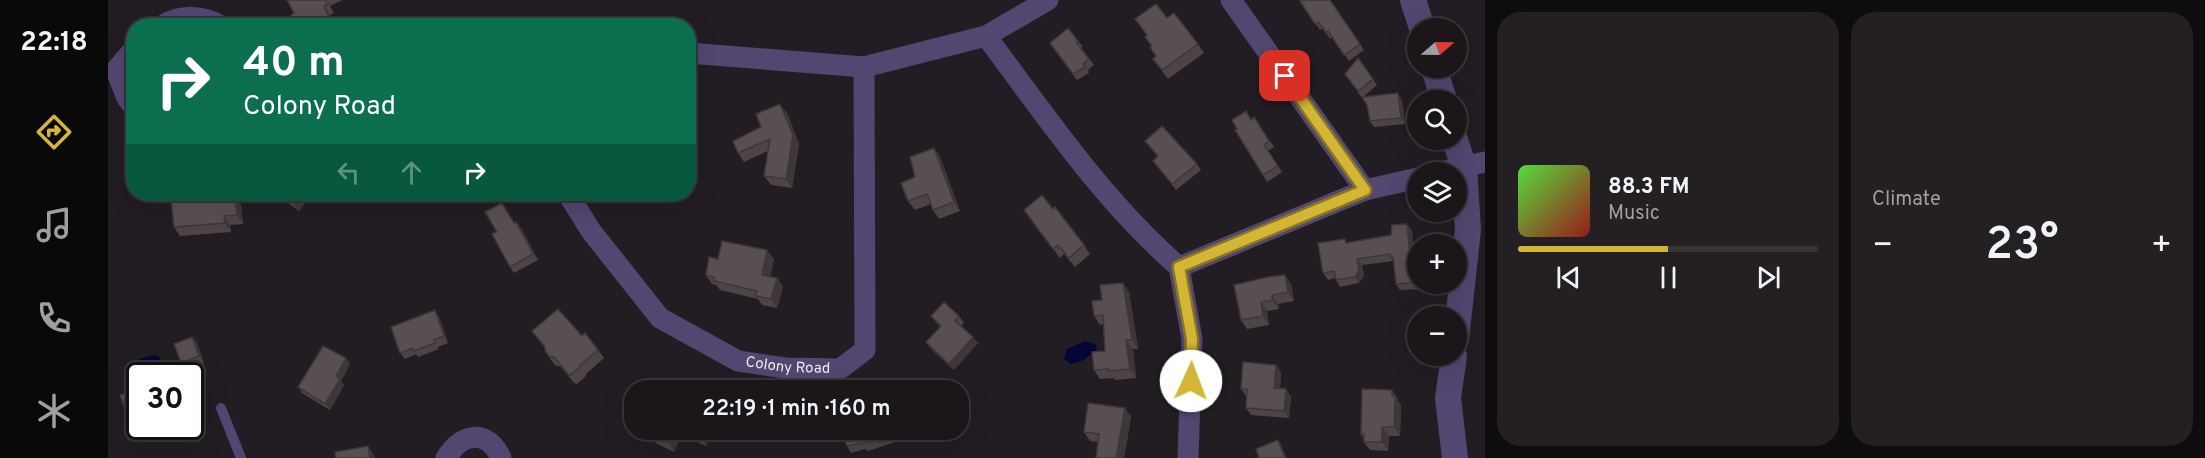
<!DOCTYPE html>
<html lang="en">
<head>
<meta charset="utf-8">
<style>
	:root { --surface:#1a161a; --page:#231f23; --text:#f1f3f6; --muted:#9f9fa2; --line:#383539; --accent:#d3b635 }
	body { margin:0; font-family:Overpass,sans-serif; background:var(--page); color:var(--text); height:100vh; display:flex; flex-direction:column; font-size:22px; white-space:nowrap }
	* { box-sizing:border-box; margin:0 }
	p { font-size:20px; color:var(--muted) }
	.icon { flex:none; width:33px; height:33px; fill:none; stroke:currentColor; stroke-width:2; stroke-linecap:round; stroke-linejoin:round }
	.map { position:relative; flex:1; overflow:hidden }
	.drawer { display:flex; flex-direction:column; gap:12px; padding:12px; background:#0e0c0e; width:720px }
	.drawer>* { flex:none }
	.top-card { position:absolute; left:18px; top:18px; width:570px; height:183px; border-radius:24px; box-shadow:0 6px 24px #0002,0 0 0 2px var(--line); background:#0b6e4f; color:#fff; overflow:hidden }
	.needle { width:39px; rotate:70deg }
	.fabs { position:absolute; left:1299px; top:18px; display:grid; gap:12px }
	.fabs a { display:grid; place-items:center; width:60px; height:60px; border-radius:50%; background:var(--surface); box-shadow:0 6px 24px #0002,0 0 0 2px var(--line); font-size:30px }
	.speed { position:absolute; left:18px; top:362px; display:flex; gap:12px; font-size:30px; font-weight:700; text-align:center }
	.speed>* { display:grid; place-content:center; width:78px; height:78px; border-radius:50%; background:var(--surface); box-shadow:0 6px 24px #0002,0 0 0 2px var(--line); line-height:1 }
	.speed .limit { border:3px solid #111; border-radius:9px; background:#fff; color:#111 }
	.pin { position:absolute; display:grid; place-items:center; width:51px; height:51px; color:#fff; margin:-26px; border-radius:12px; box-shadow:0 3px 9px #0006 }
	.me { position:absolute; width:66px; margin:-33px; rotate:2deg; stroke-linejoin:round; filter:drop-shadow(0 0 4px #0008) }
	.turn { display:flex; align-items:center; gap:21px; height:126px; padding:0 18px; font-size:27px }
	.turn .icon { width:78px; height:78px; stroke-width:2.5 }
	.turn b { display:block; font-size:42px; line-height:51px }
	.lanes { display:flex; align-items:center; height:57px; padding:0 18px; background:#0003; justify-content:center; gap:30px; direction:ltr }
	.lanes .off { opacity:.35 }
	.big { font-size:45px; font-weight:600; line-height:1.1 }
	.drawer .card { flex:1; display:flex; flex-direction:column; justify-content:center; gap:9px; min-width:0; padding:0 21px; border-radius:24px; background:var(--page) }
	.song { display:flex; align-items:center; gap:18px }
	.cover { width:72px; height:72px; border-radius:9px; background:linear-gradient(135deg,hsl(110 70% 55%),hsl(0 70% 35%)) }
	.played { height:6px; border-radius:3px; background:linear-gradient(90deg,var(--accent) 50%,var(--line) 50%) }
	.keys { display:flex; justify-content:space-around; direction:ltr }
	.heat { display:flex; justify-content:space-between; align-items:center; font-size:33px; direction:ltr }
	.drawer .tiles { flex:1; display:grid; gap:12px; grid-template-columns:repeat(2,1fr) }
	.trip { position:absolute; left:516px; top:380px; width:345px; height:60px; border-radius:24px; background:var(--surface); box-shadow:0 6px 24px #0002,0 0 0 2px var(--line); font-weight:600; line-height:60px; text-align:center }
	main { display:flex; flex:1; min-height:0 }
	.dock { display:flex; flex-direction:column; width:108px; justify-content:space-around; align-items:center; background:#0a090a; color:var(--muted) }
	.dock .icon { width:42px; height:42px }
	.dock .active { color:var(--accent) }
	.dock b { font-size:27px; color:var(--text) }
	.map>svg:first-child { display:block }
	.water { fill:#050538 }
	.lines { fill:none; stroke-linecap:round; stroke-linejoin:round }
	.service { stroke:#534670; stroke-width:10 }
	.minor { stroke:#534670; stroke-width:21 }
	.tertiary { stroke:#534670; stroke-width:26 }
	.wall { fill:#4c4447 }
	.shaded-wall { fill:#3e373a }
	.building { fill:#584f53; stroke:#3e373a; stroke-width:1.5 }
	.route-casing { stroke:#897622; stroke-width:15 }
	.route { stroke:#d3b635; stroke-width:10 }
	.labels { text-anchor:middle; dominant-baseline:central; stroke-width:6; stroke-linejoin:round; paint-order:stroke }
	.street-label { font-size:15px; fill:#efebef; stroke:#221d23 }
</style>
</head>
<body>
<main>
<nav class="dock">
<b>22:18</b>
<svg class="icon active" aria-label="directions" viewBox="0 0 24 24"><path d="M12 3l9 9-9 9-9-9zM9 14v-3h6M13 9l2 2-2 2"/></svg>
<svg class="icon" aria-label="music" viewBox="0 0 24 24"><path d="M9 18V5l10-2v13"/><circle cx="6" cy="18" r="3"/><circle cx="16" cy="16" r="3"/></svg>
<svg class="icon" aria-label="phone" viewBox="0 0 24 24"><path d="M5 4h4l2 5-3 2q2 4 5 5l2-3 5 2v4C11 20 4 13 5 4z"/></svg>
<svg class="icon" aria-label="climate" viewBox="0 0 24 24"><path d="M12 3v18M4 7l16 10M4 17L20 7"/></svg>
</nav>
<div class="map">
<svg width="1377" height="458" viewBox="0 0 1377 458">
	<rect width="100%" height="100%" fill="#221d23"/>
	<path class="water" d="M977,341L988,345L989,350L976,360L963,364L956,359L959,349Z
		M45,355L50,356L55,362L53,370L39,375H32L30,380L31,376L24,369C26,357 36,359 45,355Z"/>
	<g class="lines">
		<path class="service" d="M113,408L133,458"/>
		<g class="minor">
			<path d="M1123,0L1257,190"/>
			<path d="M54,26C72,14 96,15 113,26"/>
			<path d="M878,36C938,116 995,201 1071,267"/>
			<path d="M26,49L8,70L19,98L26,107"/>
			<path d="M756,67L878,36L940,0"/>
			<path d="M1333,172L1377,162"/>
			<path id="s1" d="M460,194L483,231L552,318L630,361L677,368L732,369L757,350L756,67L580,53"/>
			<path d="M1071,267L1257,190L1310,178"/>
			<path d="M1071,267L1084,339L1080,458"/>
			<path d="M338,458C354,433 379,428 393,458"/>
		</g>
		<path class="tertiary" d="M1305,0L1314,28
			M1326,68L1336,100
			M1347,140L1356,167L1360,230L1348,339
			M1346,356L1340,398L1347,458"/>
	</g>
	<path class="wall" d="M179,0H234L222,6L226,13L222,15L227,26H188L186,13Z
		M1222,0L1256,50L1241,61L1224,37L1222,39L1215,28L1212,30L1192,1Z
		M1059,18L1090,44L1096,53L1060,79L1045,59L1048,56Z
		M970,41L975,47L973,48L986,65L980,70L981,73L969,80L942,43Z
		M1250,58L1269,85L1255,97L1294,100L1297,124L1266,127L1262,121L1259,105L1237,74Z
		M679,113L691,144L684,188L663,185L656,176L660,151L636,162L630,153L653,127Z
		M1146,117L1166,147L1160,151L1174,172L1159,182L1155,175L1143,119Z
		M1037,141L1089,164L1093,170L1068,190L1045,161L1049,156Z
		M826,148L832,157L852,211L831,219L825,210L823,204L807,210L800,201L807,177Z
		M169,194H204L191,211L172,197Z
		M127,197L133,205L135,224L122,225L123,232L72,236L66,227L94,200Z
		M945,209L976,245L982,254L967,267L956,254L952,258L922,219Z
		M406,223L413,228L430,260L406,273L402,267Z
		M1299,224L1304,231L1306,255H1308L1310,257V284H1314L1315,289L1292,290L1288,284L1286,262L1285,261L1254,265L1256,276L1251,283L1232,287L1227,278L1220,280L1215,273L1240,242L1283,235Z
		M666,259L662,277L669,278L675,287L669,308L654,305L650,299L612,290L608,285L604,284L598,275Z
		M1183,284L1186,301L1170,304L1171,309L1159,311L1161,325L1139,329L1133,320L1126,285Z
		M1021,292L1030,349H1025L1028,378L1007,380L1005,378L992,379L986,370L997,351L995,324L992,325L986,316L994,300Z
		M823,316H851L856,323L853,326L870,343L846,370L822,348L818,342L832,327Z
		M331,317L340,343L330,347L331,349L310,357L308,354L297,359L292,353Z
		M424,331L474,336L490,350L496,358L478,374V376L469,384L466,383L452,366H448L443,360L437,351V348Z
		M84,337L89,343L96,363L77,369L73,363Z
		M242,364L233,381L236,385L222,410L194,393L190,387Z
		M1168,365L1173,373L1172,389H1178L1183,397L1181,418L1143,415L1138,408L1139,397L1133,389Z
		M32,388V426H54L35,433L32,427L27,429L21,420Z
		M1290,399V401L1293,405L1292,436H1281L1280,451L1262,450L1256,442V439L1253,434Z
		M82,401L87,414L82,416Z
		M1017,408L1023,417L1016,458H988L990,442L982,441L976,432Z
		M544,429H605L598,446L574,435L566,452L548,443L542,434Z
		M733,429H793L785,430L787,442L760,451L757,449L743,453L739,446Z"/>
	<path class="shaded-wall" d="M216,6L222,15L227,26H225Z
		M1290,93L1294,100L1297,124L1293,118Z
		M672,104L679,113L691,144L684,188L678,179Z
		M826,148L832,157L852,211L846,202Z
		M191,194H204L191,211L184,202Z
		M127,197L133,205L135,224L129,215Z
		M116,216L122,225L123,232L117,223Z
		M408,222L413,228L430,260L425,254Z
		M1299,224L1304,231L1307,261L1302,255Z
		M659,250L666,259L661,284L654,275Z
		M1249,259L1254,265L1256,276L1251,283L1247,277Z
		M1177,275L1183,284L1186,301L1180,292Z
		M669,278L675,287L669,308L663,299Z
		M1015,283L1021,292L1030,349L1024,340Z
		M1164,295L1170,304L1171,309L1164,300Z
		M1153,302L1159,311L1161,325L1155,316Z
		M327,310L331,317L340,343L336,336Z
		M84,337L89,343L96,363L91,356Z
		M865,337L870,343L846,370L841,364Z
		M1018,340L1025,349L1028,378L1022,369Z
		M238,358L242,364L233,381L236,385L222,410L217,404L228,376Z
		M1168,365L1173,373L1171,396L1166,388Z
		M1178,389L1183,397L1181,418L1176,411Z
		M1284,390L1290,399V401L1293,405L1292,436L1286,427Z
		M82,401L87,414L82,407Z
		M1017,408L1023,417L1016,458H1008Z
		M1274,427L1281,436L1280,451L1274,442Z
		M566,429H570L574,435L566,452L560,443Z
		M595,429H605L598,446L592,437Z
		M781,429H784L785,430L787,442L783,435Z
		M1170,440L1174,447L1179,458H1177Z
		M260,446L266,455L267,458H262Z"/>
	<path class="building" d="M179,0H217L220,4L216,6L225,26H188L183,15L186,13Z
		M1194,0H1222L1252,44L1236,55L1220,31L1218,33L1211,22L1207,24L1192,1Z
		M1048,4L1059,18L1066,13L1090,44L1054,70L1045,59L1048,56L1042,47L1044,46L1037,37L1039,35L1027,19Z
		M960,28L970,41L968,42L981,59L975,64L977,67L965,74L942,43Z
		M1250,58L1265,79L1250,91L1237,74Z
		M1290,93L1293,118L1262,121L1259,105L1254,97Z
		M672,104L685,135L678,179L656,176L662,139L630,153L625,141L653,127L648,114Z
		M1138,111L1143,120L1146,117L1161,141L1156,145L1170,166L1155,175L1127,130L1129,129L1124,120Z
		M1054,126L1089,164L1064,184L1045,161L1050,156L1037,141Z
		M826,148L846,202L825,210L819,194L800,201L793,183L807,177L802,157Z
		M172,194H191L184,202Z
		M90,195L91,200L127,197L129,215L116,216L117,223L66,227L63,198Z
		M934,195L945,209L947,207L976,245L961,258L950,245L945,249L916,210Z
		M394,203L406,223L408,222L425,254L402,267L384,234L389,232L377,212Z
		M1299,224L1302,255H1308L1310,282L1288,284L1285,257L1283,258L1282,254L1249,259L1251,270L1247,277L1228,280L1226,271L1215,273L1210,243L1237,239L1238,243L1283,235L1284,225Z
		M614,241L659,250L654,275L669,278L663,299L648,296L649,291L606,281V277L598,275L601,257L610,259Z
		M1177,275L1180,292L1164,295V300L1153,302L1155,316L1133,320L1126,285L1160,277Z
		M1015,283L1024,340H1018L1022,369L1001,371V369L986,370L984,352L997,351L995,315L986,316L984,301L994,300L992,285Z
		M836,302L851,316L847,321L865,337L841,364L818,342L833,326L823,316Z
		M450,309L474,336L477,333L490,350L472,365V367L462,375L460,374L446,357H442L437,351V347L424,331Z
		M327,310L336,336L326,340L327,343L306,351L305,348L292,353L283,327Z
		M84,337L91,356L73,363L66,344Z
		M215,346L238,358L228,376L232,379L217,404L190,387Z
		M1135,362L1168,365L1166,388L1178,389L1176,411L1138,408L1139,389H1133Z
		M32,388V423L29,424L27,418L21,420L12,395Z
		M1254,389L1284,390V396H1287L1286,427H1274V442H1256V434H1253Z
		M980,403L1017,408L1008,458H988L991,434L976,432Z
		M544,429H566L560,443L542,434Z
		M574,429H595L592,437Z
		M733,429H781L783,435L755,444L752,443L739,446Z
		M1170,440L1177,458H1151L1148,449Z
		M260,446L262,458H228L227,452Z"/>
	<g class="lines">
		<g class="route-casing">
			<path id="route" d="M1083,381L1084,339L1071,267L1257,190L1177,76"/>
		</g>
		<use href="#route" class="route"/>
	</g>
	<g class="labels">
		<g class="street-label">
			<text stroke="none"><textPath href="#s1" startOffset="294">Colony Road</textPath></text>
		</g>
	</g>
</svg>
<div class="fabs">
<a><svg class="needle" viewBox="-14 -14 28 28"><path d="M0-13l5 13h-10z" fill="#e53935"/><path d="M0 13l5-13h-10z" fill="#9f9fa2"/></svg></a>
<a><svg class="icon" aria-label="search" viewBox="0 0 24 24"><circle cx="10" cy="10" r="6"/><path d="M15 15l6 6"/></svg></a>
<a><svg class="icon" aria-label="layers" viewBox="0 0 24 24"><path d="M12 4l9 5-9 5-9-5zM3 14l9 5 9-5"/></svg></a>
<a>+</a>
<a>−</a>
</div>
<div class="speed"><div class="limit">30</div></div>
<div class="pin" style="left:1177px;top:76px;background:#d93025"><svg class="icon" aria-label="arrive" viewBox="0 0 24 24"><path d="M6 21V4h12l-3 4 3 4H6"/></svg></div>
<svg class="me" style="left:1083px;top:381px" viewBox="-20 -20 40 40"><circle r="19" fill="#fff"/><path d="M0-13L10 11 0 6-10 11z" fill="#d3b635"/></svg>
<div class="trip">22:19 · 1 min · 160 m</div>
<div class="top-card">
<div class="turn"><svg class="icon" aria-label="right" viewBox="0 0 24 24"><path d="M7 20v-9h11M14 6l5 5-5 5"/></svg><div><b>40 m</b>Colony Road</div></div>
<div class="lanes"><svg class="icon off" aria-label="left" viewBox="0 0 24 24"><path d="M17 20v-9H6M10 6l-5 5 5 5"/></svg><svg class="icon off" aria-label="ahead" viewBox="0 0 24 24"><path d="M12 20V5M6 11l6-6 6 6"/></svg><svg class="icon" aria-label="right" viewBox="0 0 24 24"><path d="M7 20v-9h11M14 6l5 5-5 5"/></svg></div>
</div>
</div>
<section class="drawer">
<div class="tiles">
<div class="card">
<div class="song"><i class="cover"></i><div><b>88.3 FM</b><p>Music</p></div></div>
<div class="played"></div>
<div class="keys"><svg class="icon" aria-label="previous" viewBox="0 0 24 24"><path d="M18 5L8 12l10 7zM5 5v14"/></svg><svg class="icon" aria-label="pause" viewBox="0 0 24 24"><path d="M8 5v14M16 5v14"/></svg><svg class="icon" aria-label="next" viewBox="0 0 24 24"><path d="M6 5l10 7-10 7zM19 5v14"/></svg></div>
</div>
<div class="card"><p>Climate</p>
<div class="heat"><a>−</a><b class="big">23°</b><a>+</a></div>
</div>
</div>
</section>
</main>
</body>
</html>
